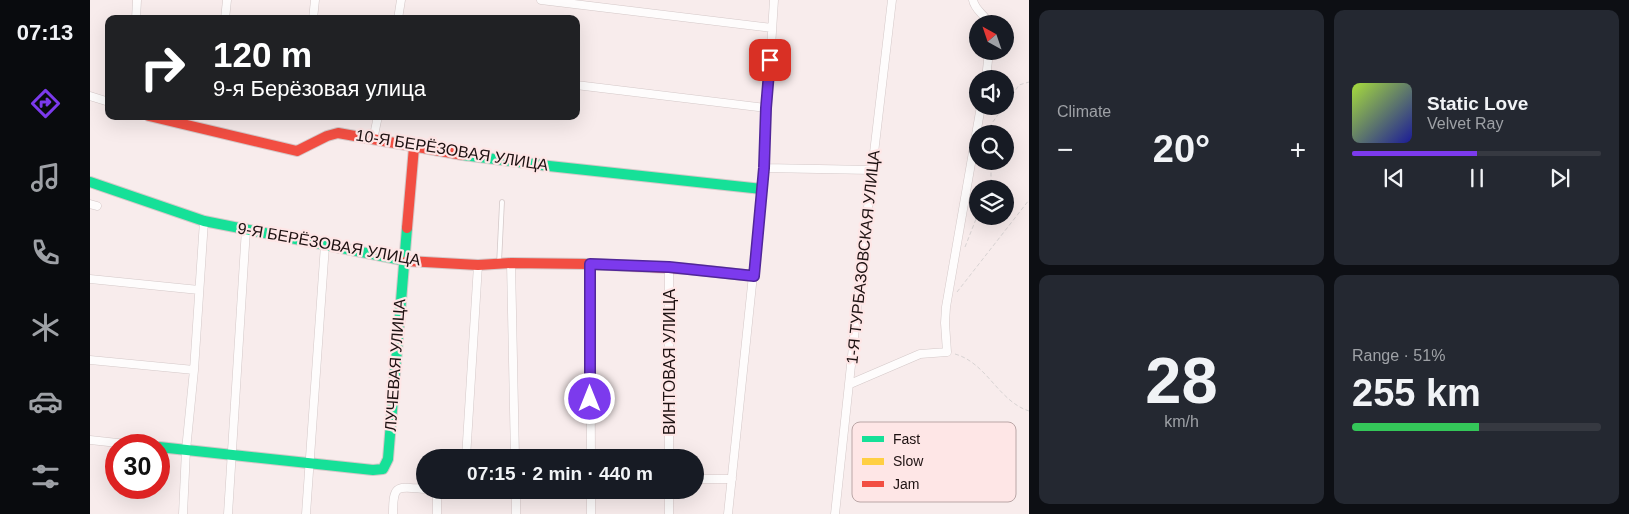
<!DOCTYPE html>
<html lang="en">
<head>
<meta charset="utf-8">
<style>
	:root { --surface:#171b24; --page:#242831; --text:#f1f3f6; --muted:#9ea1a6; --line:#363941; --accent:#7c3aed }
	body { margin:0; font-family:Helvetica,sans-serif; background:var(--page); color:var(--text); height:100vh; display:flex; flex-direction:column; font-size:19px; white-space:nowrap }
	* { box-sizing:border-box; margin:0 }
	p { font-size:16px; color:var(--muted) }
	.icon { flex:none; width:28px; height:28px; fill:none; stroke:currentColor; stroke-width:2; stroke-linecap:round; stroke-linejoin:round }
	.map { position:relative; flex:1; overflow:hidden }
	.details { display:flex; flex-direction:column; gap:10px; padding:10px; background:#0d0f14; width:600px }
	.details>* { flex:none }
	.hud { position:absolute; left:15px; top:15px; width:475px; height:105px; border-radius:10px; box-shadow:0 5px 20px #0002; background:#202124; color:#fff; overflow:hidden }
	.needle { width:32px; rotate:320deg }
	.tools { position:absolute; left:879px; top:15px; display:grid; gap:10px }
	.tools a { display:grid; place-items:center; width:45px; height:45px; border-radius:50%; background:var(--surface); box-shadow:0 5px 20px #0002; font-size:25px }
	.speed { position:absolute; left:15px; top:434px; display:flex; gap:10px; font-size:25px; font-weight:700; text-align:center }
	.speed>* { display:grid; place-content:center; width:65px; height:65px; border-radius:50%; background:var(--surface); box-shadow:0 5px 20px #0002; line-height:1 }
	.speed .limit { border:8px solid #d22; background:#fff; color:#111 }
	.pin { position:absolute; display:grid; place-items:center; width:42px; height:42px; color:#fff; margin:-21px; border-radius:10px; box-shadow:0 2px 8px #0006 }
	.me { position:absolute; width:55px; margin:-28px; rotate:0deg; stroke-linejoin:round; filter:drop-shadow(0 0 4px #0008) }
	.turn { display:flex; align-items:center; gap:18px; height:105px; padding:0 25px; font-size:22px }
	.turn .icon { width:65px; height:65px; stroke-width:2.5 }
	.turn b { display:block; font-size:35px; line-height:42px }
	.big { font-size:38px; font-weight:600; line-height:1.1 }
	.details .widget { flex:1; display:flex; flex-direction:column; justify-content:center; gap:8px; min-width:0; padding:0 18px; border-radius:10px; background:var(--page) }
	.details .dial { align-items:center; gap:0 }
	.dial b { font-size:65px; line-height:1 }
	.song { display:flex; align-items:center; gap:15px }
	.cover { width:60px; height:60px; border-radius:8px; background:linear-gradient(135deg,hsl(80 70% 55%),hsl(240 70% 35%)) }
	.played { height:5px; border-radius:2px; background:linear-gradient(90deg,var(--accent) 50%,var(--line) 50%) }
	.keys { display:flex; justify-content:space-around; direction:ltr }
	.heat { display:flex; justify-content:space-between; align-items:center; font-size:28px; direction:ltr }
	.charge { height:8px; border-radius:4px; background:linear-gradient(90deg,#34c759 51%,var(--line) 0) }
	.details .tiles { flex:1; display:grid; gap:10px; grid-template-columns:repeat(2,1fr) }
	.trip { position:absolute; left:326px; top:449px; width:288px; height:50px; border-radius:25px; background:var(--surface); box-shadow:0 5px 20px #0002; font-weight:600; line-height:50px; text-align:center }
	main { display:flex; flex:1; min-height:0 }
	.menu { display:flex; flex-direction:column; width:90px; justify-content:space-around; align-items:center; background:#090b0e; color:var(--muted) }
	.menu .icon { width:35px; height:35px }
	.menu .on { color:var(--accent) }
	.menu b { font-size:22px; color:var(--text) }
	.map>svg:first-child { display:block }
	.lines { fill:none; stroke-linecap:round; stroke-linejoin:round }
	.lane-casing { stroke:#d4c8c8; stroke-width:5.5 }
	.street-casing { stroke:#d4c8c8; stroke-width:9 }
	.fast-casing { stroke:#d4c8c8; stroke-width:12 }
	.slow-casing { stroke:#d4c8c8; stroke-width:12 }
	.jam-casing { stroke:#d4c8c8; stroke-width:12 }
	.path { stroke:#d8d3d3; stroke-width:1; stroke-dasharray:4 2.5; stroke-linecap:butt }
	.lane { stroke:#fefcfc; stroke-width:4 }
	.street { stroke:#fefcfc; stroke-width:8 }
	.fast { stroke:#16e098; stroke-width:10 }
	.slow { stroke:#ffcf43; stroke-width:10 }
	.jam { stroke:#f24e42; stroke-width:10 }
	.route-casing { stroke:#51269a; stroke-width:12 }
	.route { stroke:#7c3aed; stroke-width:9 }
	.labels { text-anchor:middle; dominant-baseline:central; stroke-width:4.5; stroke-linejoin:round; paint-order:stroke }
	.street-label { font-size:16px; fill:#1d1111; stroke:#fee6e6 }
	.key { fill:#fee6e6; stroke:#baa6a6; stroke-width:1 }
	.key-label { font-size:14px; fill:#1d1111 }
</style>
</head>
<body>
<main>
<nav class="menu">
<b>07:13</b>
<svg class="icon on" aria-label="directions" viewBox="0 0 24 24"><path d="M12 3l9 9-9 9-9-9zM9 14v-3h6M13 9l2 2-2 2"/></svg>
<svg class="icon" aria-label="music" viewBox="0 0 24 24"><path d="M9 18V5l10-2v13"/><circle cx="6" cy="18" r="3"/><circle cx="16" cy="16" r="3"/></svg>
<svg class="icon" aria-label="phone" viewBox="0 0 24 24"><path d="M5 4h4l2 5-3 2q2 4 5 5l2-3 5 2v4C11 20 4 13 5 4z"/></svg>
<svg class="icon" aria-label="climate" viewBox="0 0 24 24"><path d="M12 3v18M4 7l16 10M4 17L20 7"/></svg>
<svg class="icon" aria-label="car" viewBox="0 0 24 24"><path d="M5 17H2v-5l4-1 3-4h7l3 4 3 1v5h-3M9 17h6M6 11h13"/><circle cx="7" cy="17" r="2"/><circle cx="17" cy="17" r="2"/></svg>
<svg class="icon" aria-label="filters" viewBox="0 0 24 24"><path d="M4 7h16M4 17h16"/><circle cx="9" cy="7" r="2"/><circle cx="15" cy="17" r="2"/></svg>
</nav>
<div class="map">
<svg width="939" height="514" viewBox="0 0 939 514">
	<rect width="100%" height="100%" fill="#f8ecec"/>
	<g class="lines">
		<g class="lane-casing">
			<path id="lane" d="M409,264L412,202"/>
		</g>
		<g class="street-casing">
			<path id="street" d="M451,0L682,28
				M883,0C885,11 895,14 899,24
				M46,19L47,0
				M135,19L137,0
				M223,19L225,0
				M308,19L311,0
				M896,79L899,51
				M486,85L676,108
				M0,96L19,102
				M283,140L288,116
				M674,168L782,170
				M0,204L7,206
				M421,263L425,458
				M500,264L501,458
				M0,279L109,290
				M0,360L104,370
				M760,384L830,354L857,352L855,323L856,307L891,106
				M0,440L46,445
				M376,458L388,265
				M579,458V267
				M605,479H642
				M347,490V514
				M352,490H430
				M426,490V514
				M501,490V514
				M579,490V514
				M93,514L96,450L104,370L114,221
				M138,514L156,229
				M216,514L235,245
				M303,514C303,483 307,487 335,489
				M638,514L672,189L684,0
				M745,514L782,170L802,0"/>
		</g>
		<g class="fast-casing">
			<path id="fast" d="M373,155L459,166L672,189
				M0,182L114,221L317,261
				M69,447L283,470L293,469L298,459L317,228"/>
		</g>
		<g class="slow-casing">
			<path id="slow" d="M599,269L664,276"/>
		</g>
		<g class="jam-casing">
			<path id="jam" d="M59,116L207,151L237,136L248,133L373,155
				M317,228L324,147
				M317,261L388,265L421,263L500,264L599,269"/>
		</g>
		<path class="path" d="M915,106L929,85L939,82
			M900,134V126L914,106
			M898,189L901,180V161
			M875,247L888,214
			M867,292L939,200
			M865,354C897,363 908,401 939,411"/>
		<use href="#lane" class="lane"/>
		<use href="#street" class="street"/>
		<use href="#fast" class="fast"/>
		<use href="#slow" class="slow"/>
		<use href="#jam" class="jam"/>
	</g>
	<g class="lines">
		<g class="route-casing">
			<path id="route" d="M500,399V264L579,267L664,276L674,168L676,108L680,60"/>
		</g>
		<use href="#route" class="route"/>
	</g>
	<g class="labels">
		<g class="street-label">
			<text transform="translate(362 150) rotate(9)">10-Я БЕРЁЗОВАЯ УЛИЦА</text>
			<text transform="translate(239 244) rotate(10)">9-Я БЕРЁЗОВАЯ УЛИЦА</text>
			<text transform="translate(773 257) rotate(-84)">1-Я ТУРБАЗОВСКАЯ УЛИЦА</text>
			<text transform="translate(579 362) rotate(-90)">ВИНТОВАЯ УЛИЦА</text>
			<text transform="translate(305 365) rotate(-86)">ЛУЧЕВАЯ УЛИЦА</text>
		</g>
	</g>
	<rect x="762" y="422" width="164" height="80" rx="8" class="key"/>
	<rect x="772" y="436" width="22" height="6" fill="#16e098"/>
	<rect x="772" y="458" width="22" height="7" fill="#ffcf43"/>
	<rect x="772" y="481" width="22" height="6" fill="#f24e42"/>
	<g class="key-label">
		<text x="803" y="444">Fast</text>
		<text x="803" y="466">Slow</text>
		<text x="803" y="489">Jam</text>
	</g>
</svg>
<div class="tools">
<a><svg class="needle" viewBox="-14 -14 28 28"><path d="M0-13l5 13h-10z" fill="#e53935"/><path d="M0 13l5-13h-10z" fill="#9ea1a6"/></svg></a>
<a><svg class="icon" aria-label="sound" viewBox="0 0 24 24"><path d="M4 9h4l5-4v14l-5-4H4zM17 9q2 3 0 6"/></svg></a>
<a><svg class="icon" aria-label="search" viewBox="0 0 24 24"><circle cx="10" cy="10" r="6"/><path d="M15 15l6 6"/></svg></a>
<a><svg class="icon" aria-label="layers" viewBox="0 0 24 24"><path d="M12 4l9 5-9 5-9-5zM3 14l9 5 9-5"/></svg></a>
</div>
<div class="speed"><div class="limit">30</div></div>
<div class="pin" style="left:680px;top:60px;background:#d93025"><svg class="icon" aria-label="arrive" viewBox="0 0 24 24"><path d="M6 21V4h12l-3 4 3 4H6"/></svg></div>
<svg class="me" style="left:500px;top:399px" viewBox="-20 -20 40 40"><circle r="17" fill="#7c3aed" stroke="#fff" stroke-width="3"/><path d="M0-11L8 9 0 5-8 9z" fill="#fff"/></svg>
<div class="trip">07:15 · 2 min · 440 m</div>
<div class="hud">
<div class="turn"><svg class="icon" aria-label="right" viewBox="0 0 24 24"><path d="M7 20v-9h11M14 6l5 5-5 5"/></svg><div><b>120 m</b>9-я Берёзовая улица</div></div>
</div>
</div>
<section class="details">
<div class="tiles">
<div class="widget"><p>Climate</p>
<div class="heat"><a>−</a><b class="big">20°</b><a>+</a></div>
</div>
<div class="widget">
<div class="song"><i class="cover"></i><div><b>Static Love</b><p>Velvet Ray</p></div></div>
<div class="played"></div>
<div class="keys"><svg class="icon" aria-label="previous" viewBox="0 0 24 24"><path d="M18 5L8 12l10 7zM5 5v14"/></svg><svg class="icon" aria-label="pause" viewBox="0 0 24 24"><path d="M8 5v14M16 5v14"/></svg><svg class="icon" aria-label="next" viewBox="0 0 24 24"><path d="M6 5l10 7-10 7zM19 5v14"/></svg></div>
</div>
<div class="widget dial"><b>28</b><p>km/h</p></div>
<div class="widget"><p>Range · 51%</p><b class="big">255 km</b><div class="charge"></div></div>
</div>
</section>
</main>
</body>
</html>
